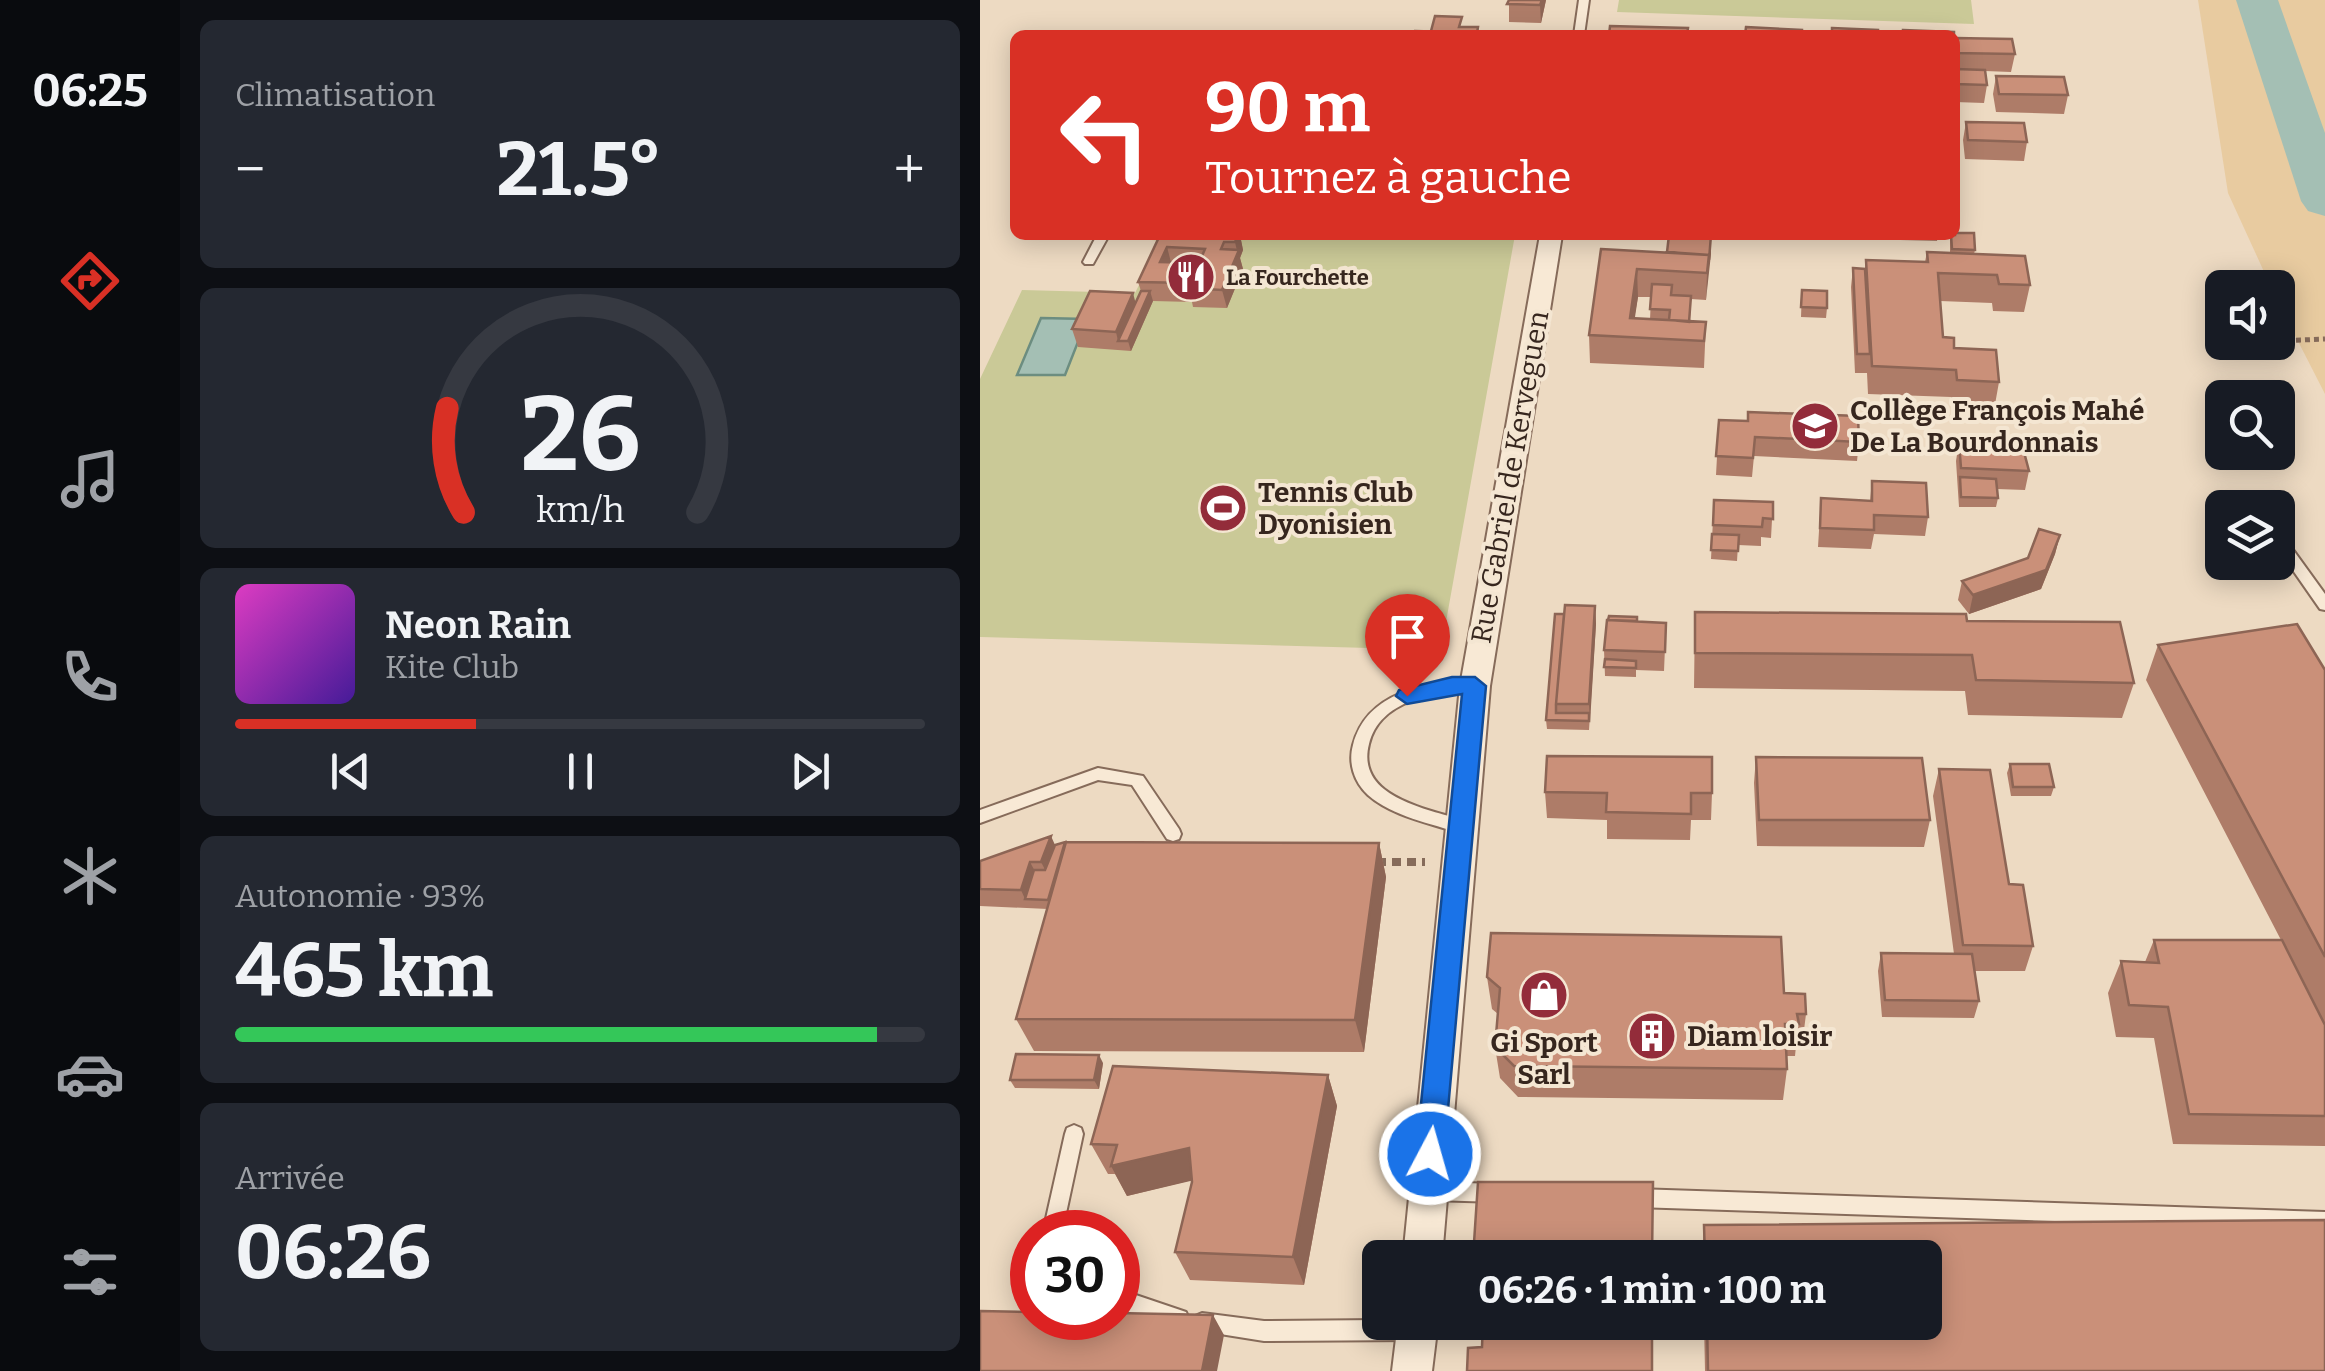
<!DOCTYPE html>
<html lang="fr">
<head>
<meta charset="utf-8">
<style>
	:root { --surface:#171b24; --page:#242831; --text:#f1f3f6; --muted:#9ea1a6; --line:#363941; --accent:#d93025 }
	body { margin:0; font-family:Bitter,serif; background:var(--page); color:var(--text); height:100vh; display:flex; flex-direction:column; font-size:38px; white-space:nowrap }
	* { box-sizing:border-box; margin:0 }
	p { font-size:32px; color:var(--muted) }
	.icon { flex:none; width:55px; height:55px; fill:none; stroke:currentColor; stroke-width:2; stroke-linecap:round; stroke-linejoin:round }
	.map { position:relative; flex:1; overflow:hidden }
	.side { display:flex; flex-direction:column; gap:20px; padding:20px; background:#0d0f14; width:800px }
	.side>* { flex:none }
	.guide { position:absolute; left:30px; top:30px; width:950px; height:210px; border-radius:15px; box-shadow:0 5px 25px #0003; background:#d93025; color:#fff; overflow:hidden }
	.buttons { position:absolute; left:1225px; top:270px; display:grid; gap:20px }
	.buttons a { display:grid; place-items:center; width:90px; height:90px; border-radius:15px; background:var(--surface); box-shadow:0 5px 25px #0003; font-size:50px }
	.speed { position:absolute; left:30px; top:1210px; display:flex; gap:20px; font-size:50px; font-weight:700; text-align:center }
	.speed>* { display:grid; place-content:center; width:130px; height:130px; border-radius:50%; background:var(--surface); box-shadow:0 5px 25px #0003; line-height:1 }
	.speed .limit { border:15px solid #d22; background:#fff; color:#111 }
	.pin { position:absolute; display:grid; place-items:center; width:85px; height:85px; color:#fff; margin:-102px -42px; border-radius:50% 50% 50% 0; rotate:-45deg; box-shadow:0 0 10px #0007 }
	.pin .icon { rotate:45deg }
	.me { position:absolute; width:110px; margin:-55px; rotate:6deg; stroke-linejoin:round; filter:drop-shadow(0 0 8px #0008) }
	.turn { display:flex; align-items:center; gap:35px; height:210px; padding:0 30px; font-size:45px }
	.turn .icon { width:130px; height:130px; stroke-width:2.5 }
	.turn b { display:block; font-size:70px; line-height:85px }
	.big { font-size:75px; font-weight:700; line-height:1.1 }
	.side .tile { flex:1; display:flex; flex-direction:column; justify-content:center; gap:15px; min-width:0; padding:0 35px; border-radius:15px; background:var(--page) }
	.side .dial { align-items:center; gap:0 }
	.dial svg { height:260px; overflow:visible; fill:none; stroke:var(--line); stroke-width:7; stroke-linecap:round; text-anchor:middle }
	.dial text { fill:var(--text); stroke:none }
	.song { display:flex; align-items:center; gap:30px }
	.cover { width:120px; height:120px; border-radius:15px; background:linear-gradient(135deg,hsl(310 70% 55%),hsl(260 70% 35%)) }
	.played { height:10px; border-radius:5px; background:linear-gradient(90deg,var(--accent) 35%,var(--line) 35%) }
	.keys { display:flex; justify-content:space-around; direction:ltr }
	.heat { display:flex; justify-content:space-between; align-items:center; font-size:55px; direction:ltr }
	.charge { height:15px; border-radius:8px; background:linear-gradient(90deg,#34c759 93%,var(--line) 0) }
	.trip { position:absolute; left:382px; top:1240px; width:580px; height:100px; border-radius:15px; background:var(--surface); box-shadow:0 5px 25px #0003; font-weight:700; line-height:100px; text-align:center }
	main { display:flex; flex:1; min-height:0 }
	.tabs { display:flex; flex-direction:column; width:180px; justify-content:space-around; align-items:center; background:#090b0e; color:var(--muted) }
	.tabs .icon { width:70px; height:70px }
	.tabs .on { color:var(--accent) }
	.tabs b { font-size:45px; color:var(--text) }
	.map>svg:first-child { display:block }
	.green { fill:#cac997 }
	.sand { fill:#e8cba0 }
	.water { fill:#a4bfb4; stroke:#6c8d80; stroke-width:2.5 }
	.lines { fill:none; stroke-linecap:round; stroke-linejoin:round }
	.river { fill:#a4bfb4; fill-rule:evenodd }
	.lane-casing { stroke:#866b5a; stroke-width:4 }
	.street-casing { stroke:#866b5a; stroke-width:4 }
	.path-far1 { stroke:#866b5a; stroke-width:5; stroke-dasharray:5 4; stroke-linecap:butt }
	.path { stroke:#866b5a; stroke-width:8; stroke-dasharray:9 6; stroke-linecap:butt }
	.lane { fill:#f8e9d5; fill-rule:evenodd }
	.street { fill:#f8e9d5; fill-rule:evenodd }
	.wall { fill:#ae7c68; fill-rule:evenodd }
	.shaded-wall { fill:#8d6555 }
	.building { fill:#ca9079; stroke:#8d6555; stroke-width:2.5; fill-rule:evenodd }
	.route { fill:#1a73e8; stroke:#114b97; stroke-width:2.5 }
	.labels { text-anchor:middle; dominant-baseline:central; stroke-width:8; stroke-linejoin:round; paint-order:stroke }
	.far-poi-label { font-size:22px; font-weight:bold; fill:#36261e; stroke:#f4e6d2; text-anchor:start }
	.poi-label { font-size:28px; font-weight:bold; fill:#36261e; stroke:#f4e6d2; text-anchor:start }
	.street-label { font-size:28px; fill:#36261e; stroke:#f4e6d2 }
</style>
</head>
<body>
<main>
<nav class="tabs">
<b>06:25</b>
<svg class="icon on" aria-label="directions" viewBox="0 0 24 24"><path d="M12 3l9 9-9 9-9-9zM9 14v-3h6M13 9l2 2-2 2"/></svg>
<svg class="icon" aria-label="music" viewBox="0 0 24 24"><path d="M9 18V5l10-2v13"/><circle cx="6" cy="18" r="3"/><circle cx="16" cy="16" r="3"/></svg>
<svg class="icon" aria-label="phone" viewBox="0 0 24 24"><path d="M5 4h4l2 5-3 2q2 4 5 5l2-3 5 2v4C11 20 4 13 5 4z"/></svg>
<svg class="icon" aria-label="climate" viewBox="0 0 24 24"><path d="M12 3v18M4 7l16 10M4 17L20 7"/></svg>
<svg class="icon" aria-label="car" viewBox="0 0 24 24"><path d="M5 17H2v-5l4-1 3-4h7l3 4 3 1v5h-3M9 17h6M6 11h13"/><circle cx="7" cy="17" r="2"/><circle cx="17" cy="17" r="2"/></svg>
<svg class="icon" aria-label="filters" viewBox="0 0 24 24"><path d="M4 7h16M4 17h16"/><circle cx="9" cy="7" r="2"/><circle cx="15" cy="17" r="2"/></svg>
</nav>
<section class="side">
<div class="tile"><p>Climatisation</p>
<div class="heat"><a>−</a><b class="big">21.5°</b><a>+</a></div>
</div>
<div class="tile dial"><svg viewBox="0 0 100 80">
<path d="M14 69A42 42 0 1 1 86 69"/>
<path d="M14 69A42 42 0 0 1 9 37" stroke="#d93025"/>
<text x="50" y="56" font-size="32" font-weight="700">26</text>
<text x="50" y="72" font-size="11">km/h</text>
</svg></div>
<div class="tile">
<div class="song"><i class="cover"></i><div><b>Neon Rain</b><p>Kite Club</p></div></div>
<div class="played"></div>
<div class="keys"><svg class="icon" aria-label="previous" viewBox="0 0 24 24"><path d="M18 5L8 12l10 7zM5 5v14"/></svg><svg class="icon" aria-label="pause" viewBox="0 0 24 24"><path d="M8 5v14M16 5v14"/></svg><svg class="icon" aria-label="next" viewBox="0 0 24 24"><path d="M6 5l10 7-10 7zM19 5v14"/></svg></div>
</div>
<div class="tile"><p>Autonomie · 93%</p><b class="big">465 km</b><div class="charge"></div></div>
<div class="tile"><p>Arrivée</p><b class="big">06:26</b></div>
</section>
<div class="map">
<svg width="1345" height="1371" viewBox="0 0 1345 1371">
	<rect width="100%" height="100%" fill="#eddac2"/>
	<path class="green" d="M639,0H991L994,24L637,12Z
		M155,235H535L461,650L0,637V379L42,290L155,293L181,241L153,238Z"/>
	<path class="sand" d="M1218,0H1345V394L1298,302V288L1291,287L1248,193Z"/>
	<path class="water" d="M61,318L107,319L85,375H37Z"/>
	<g class="lines">
		<path class="river" d="M1256,0H1298L1345,133V216L1328,211L1321,201Z"/>
		<g class="lane-casing">
			<path id="lane" d="M599,0H609L604,35H594Z
				M117,235H129L113,264H105L103,262Z
				M1306,545L1311,547L1345,594V610L1340,609L1301,553L1299,550L1301,547Z
				M495,680L503,686L500,690C477,695 453,692 431,701C410,709 394,723 389,744C375,799 451,809 488,822L490,827L488,832L482,834C451,823 413,817 388,795C374,782 368,763 373,745C387,691 447,682 495,680Z
				M118,768L163,776L199,829L201,834L199,839L193,841L187,839L152,785L118,780L0,823V810Z
				M94,1125L101,1128L103,1134L82,1232H63L85,1134L87,1128Z
				M451,1182L518,1184L525,1187L527,1193L525,1199L518,1202L451,1200L444,1197L442,1191L444,1185Z
				M656,1189L1345,1212V1230L656,1207L649,1204L647,1198L649,1192Z
				M138,1289L206,1312L209,1319L206,1326L199,1329L138,1309Z
				M222,1313L284,1321L400,1320V1322H439L443,1330L440,1337L433,1340L284,1341L215,1330L212,1323L215,1316Z"/>
		</g>
		<g class="street-casing">
			<path id="street" d="M560,235H582L510,686L462,1258H423L480,686Z
				M418,1322H458L452,1371H412Z"/>
		</g>
		<path class="path-far1" d="M1298,341L1345,339"/>
		<path class="path" d="M397,862H445"/>
		<use href="#lane" class="lane"/>
		<use href="#street" class="street"/>
	</g>
	<path class="wall" d="M529,0H566L561,23L529,22Z
		M482,27H498L499,35H434Z
		M975,38L1035,54L1031,72L1005,71L1007,85L1004,103L975,102Z
		M1016,76L1088,95L1084,114L1016,112L1013,94Z
		M986,122L1047,142L1044,161L985,159L983,140Z
		M180,235H260L263,250L260,258L263,269L247,308L213,307L212,302L173,301L151,351L98,347L92,329L156,303L161,291L158,282Z
		M731,235L726,300L711,299L710,322H726L724,368L610,363L609,335L621,249L687,252ZM658,297H671L670,320L654,319Z
		M809,235H958L957,241L809,237Z
		M970,235L995,250L994,254L1050,285L1044,312L1013,311L1012,303L960,301L963,337L974,348L1019,382L1014,410L972,408L971,397L888,394L887,373H875L871,287L873,268L885,269L886,260L945,262L947,252L970,253Z
		M822,290L847,308L846,318L821,317Z
		M739,420L879,442L877,461L774,456L772,477L736,475Z
		M996,435L1049,471L1045,490L1017,489L1018,498L1016,507H979L976,461L979,442L995,443Z
		M892,481L948,517L945,536L894,534L891,549L838,547L841,498L890,501Z
		M734,500L793,502L791,538L781,537V546L758,545L757,561L731,559Z
		M1080,535L1075,554L1061,589L989,614L978,600L982,581L1048,558Z
		M615,606L616,624L609,730L567,729L566,720L584,614Z
		M715,612L987,621L1154,683L1142,718L988,715L985,691L714,688Z
		M658,622L686,623L684,671L656,670V677L625,676L624,650Z
		M1178,645L1345,670V1146L1193,1144L1174,1038L1136,1037L1128,993L1141,961L1165,962L1174,940H1301L1166,680Z
		M776,757L950,820L944,847L777,846L774,783Z
		M1030,764L1074,787L1071,796H1031L1027,773Z
		M959,769L1029,884L1053,946L1045,971H995L999,1001L994,1018L902,1017L898,971L901,953L974,954L953,796Z
		M565,792L732,793L731,820H711L710,840L627,839V820L567,818Z
		M399,843L406,877L384,1052L54,1051L36,1019L68,909L0,906V861L75,845Z
		M507,977L804,993L826,1014L822,1046H816L815,1056H806L807,1069L803,1100L538,1097L520,1078L515,1047L518,1014L512,1009Z
		M123,1063L119,1089L35,1088L30,1080Z
		M348,1075L357,1106L324,1285L210,1280L195,1252L212,1180L147,1196L135,1174H128L111,1144Z
		M1345,1220V1371H725L724,1322H945V1258H722L724,1225Z"/>
	<path class="shaded-wall" d="M562,0H566L561,23L560,5Z
		M258,235H260L263,250L260,258L263,269L247,308L242,290L257,251L255,242Z
		M731,235V254L726,300L727,273Z
		M187,247L192,266L180,262Z
		M657,269L658,297L652,337L650,318Z
		M170,291L173,301L151,351L148,341Z
		M153,293L158,312L138,341L136,332Z
		M1080,535L1075,554L1061,589L989,614L993,595L1066,570Z
		M615,606L616,624L610,723L609,704Z
		M71,836L79,854L70,879L61,862Z
		M399,843L406,877L384,1052L375,1020Z
		M50,862L59,879L45,899L41,890Z
		M119,1055L123,1063L119,1089L114,1080Z
		M348,1075L357,1106L324,1285L313,1257Z
		M209,1148L223,1178L147,1196L131,1166Z
		M233,1315L244,1335L237,1371H222Z"/>
	<path class="building" d="M529,0H562L560,5L527,4Z
		M455,16L482,17L479,27H498L497,33L451,31Z
		M630,26L708,28L707,35H629Z
		M766,27L822,30V35H765Z
		M852,28L898,30V35H852Z
		M923,30L974,32V35H923Z
		M435,31L467,32L466,35H434Z
		M975,38L1032,39L1035,54L975,53Z
		M975,69L1005,70L1007,85L975,84Z
		M1016,76L1084,77L1088,95L1019,94Z
		M986,122L1044,123L1047,142L988,140Z
		M975,233H994L995,250L972,249L971,235H975Z
		M180,235H258L255,242H244L241,249L259,250L242,290L208,288L210,283L158,282ZM187,247L225,249L219,263L180,262Z
		M689,235H731L729,260V255L687,252Z
		M621,249L729,255L727,273L657,269L650,318L726,322L724,341L609,335Z
		M947,252L1045,256L1050,285L1019,284L1017,275L958,273L963,337L974,338V348L1016,350L1019,382L977,380L976,370L892,366L886,260L948,262Z
		M873,268L885,269L890,354H877Z
		M672,284L692,285L691,295L711,296L709,322L689,320L690,310L670,309Z
		M822,290L847,291V308L821,307Z
		M110,291L153,293L136,332L92,329Z
		M161,291H170L148,341H138Z
		M768,412L878,416L879,442L775,437L773,458L736,456L739,420L768,421Z
		M996,435L1040,437L1049,471L981,468L979,442L997,443Z
		M980,477L1016,479L1018,498L981,497Z
		M892,481L946,483L948,517L894,515V530L840,528L841,498L892,501Z
		M734,500L793,502V519L783,518L782,527L733,525Z
		M1059,529L1080,535L1066,570L993,595L982,581L1048,558Z
		M732,534L759,535L758,551L731,550Z
		M585,605L615,606L609,704H576Z
		M715,612L986,614L987,621L1140,622L1154,683L996,680L992,655L715,653Z
		M575,614H584L576,704V713H609V721L566,720Z
		M629,616L657,617V621L628,620Z
		M627,620L686,623L685,652L624,650Z
		M1317,624L1345,670V957L1178,645Z
		M625,659L656,661V668L624,667Z
		M567,756L732,757V793H711V814L626,812L627,793L565,792Z
		M776,757L942,758L950,820H779Z
		M1030,764H1069L1074,787H1033Z
		M959,769L1010,770L1029,884L1043,885L1053,946L983,945Z
		M71,836L61,862H50L41,890L0,889V861Z
		M85,842L68,900L45,899L54,870H65L75,845Z
		M86,842L399,843L375,1020L36,1019Z
		M511,933L801,937L804,993L825,994L826,1014H817L819,1024H805L807,1069L534,1066L515,1047L520,988L507,977Z
		M1174,940H1302L1345,1025V1116L1209,1114L1188,1007L1149,1005L1141,961L1179,963Z
		M901,953L992,954L999,1001L905,1000Z
		M36,1054L119,1055L114,1080H30Z
		M133,1066L348,1075L313,1257L195,1252L212,1182L209,1148L131,1166L137,1145L111,1144Z
		M498,1182H673L672,1258H493Z
		M1345,1220V1371H728L727,1322H945V1258H725L724,1225Z
		M0,1311L52,1312V1318H138V1313L233,1315L222,1371H0Z
		M503,1322H672V1371H487L488,1348L502,1347Z"/>
	<path class="route" d="M472,677H495L506,686L464,1154L460,1164L450,1168L440,1164L436,1154L482,694L427,704L416,696L419,690Z"/>
	<defs>
		<g id="restaurant-disc" transform="scale(2.5)"><circle r="9.5" fill="#932c3a" stroke="#f4e6d2"/><path d="M-5-6h1v4h1v-4h1v4h1v-4h1v5L-1.5 .5V6h-2V.5L-5-1ZM5-6V6H3V1.5H1.5Q1.5-4 5-6Z" fill="#fff"/></g>
		<g id="school-disc" transform="scale(2.5)"><circle r="9.5" fill="#932c3a" stroke="#f4e6d2"/><path d="M0-5L7-2L0 1L-7-2ZM-4 1L0 2.5L4 1V4Q0 6-4 4Z" fill="#fff"/></g>
		<g id="stadium-disc" transform="scale(2.5)"><circle r="9.5" fill="#932c3a" stroke="#f4e6d2"/><path d="M0-5a6.5 5 0 1 0 0 10a6.5 5 0 1 0 0-10ZM-3.5-1.8h7v3.6h-7Z" fill="#fff"/></g>
		<g id="shop-disc" transform="scale(2.5)"><circle r="9.5" fill="#932c3a" stroke="#f4e6d2"/><path d="M-5-2.5h2.3a2.7 3.5 0 0 1 5.4 0H5L5.5 6h-11ZM-1.5-2.5h3a1.5 2.3 0 0 0-3 0Z" fill="#fff"/></g>
		<g id="building-disc" transform="scale(2.5)"><circle r="9.5" fill="#932c3a" stroke="#f4e6d2"/><path d="M-4-6H4V6H1V3H-1V6H-4ZM-2.5-4.3h1.7v1.8h-1.7ZM.8-4.3h1.7v1.8H.8ZM-2.5-1h1.7V.8h-1.7ZM.8-1h1.7V.8H.8Z" fill="#fff"/></g>
	</defs>
	<g fill-rule="evenodd">
		<use href="#restaurant-disc" x="211" y="277"/>
		<use href="#school-disc" x="835" y="426"/>
		<use href="#stadium-disc" x="243" y="508"/>
		<use href="#shop-disc" x="564" y="995"/>
		<use href="#building-disc" x="672" y="1036"/>
	</g>
	<g class="labels">
		<g class="far-poi-label">
			<text x="246" y="277">La Fourchette</text>
		</g>
		<g class="poi-label">
			<text x="870" y="410">Collège François Mahé<tspan x="870" dy="32">De La Bourdonnais</tspan></text>
			<text x="278" y="492">Tennis Club<tspan x="278" dy="32">Dyonisien</tspan></text>
			<text x="707" y="1036">Diam loisir</text>
			<text x="564" y="1042" text-anchor="middle">Gi Sport<tspan x="564" dy="32">Sarl</tspan></text>
		</g>
		<g class="street-label">
			<text transform="translate(530 477) rotate(-80)">Rue Gabriel de Kerveguen</text>
		</g>
	</g>
</svg>
<div class="buttons">
<a><svg class="icon" aria-label="sound" viewBox="0 0 24 24"><path d="M4 9h4l5-4v14l-5-4H4zM17 9q2 3 0 6"/></svg></a>
<a><svg class="icon" aria-label="search" viewBox="0 0 24 24"><circle cx="10" cy="10" r="6"/><path d="M15 15l6 6"/></svg></a>
<a><svg class="icon" aria-label="layers" viewBox="0 0 24 24"><path d="M12 4l9 5-9 5-9-5zM3 14l9 5 9-5"/></svg></a>
</div>
<div class="speed"><div class="limit">30</div></div>
<div class="pin" style="left:427px;top:696px;background:#d93025"><svg class="icon" aria-label="arrive" viewBox="0 0 24 24"><path d="M6 21V4h12l-3 4 3 4H6"/></svg></div>
<svg class="me" style="left:450px;top:1154px" viewBox="-20 -20 40 40"><circle r="17" fill="#1a73e8" stroke="#fff" stroke-width="3"/><path d="M0-11L8 9 0 5-8 9z" fill="#fff"/></svg>
<div class="trip">06:26 · 1 min · 100 m</div>
<div class="guide">
<div class="turn"><svg class="icon" aria-label="left" viewBox="0 0 24 24"><path d="M17 20v-9H6M10 6l-5 5 5 5"/></svg><div><b>90 m</b>Tournez à gauche</div></div>
</div>
</div>
</main>
</body>
</html>
